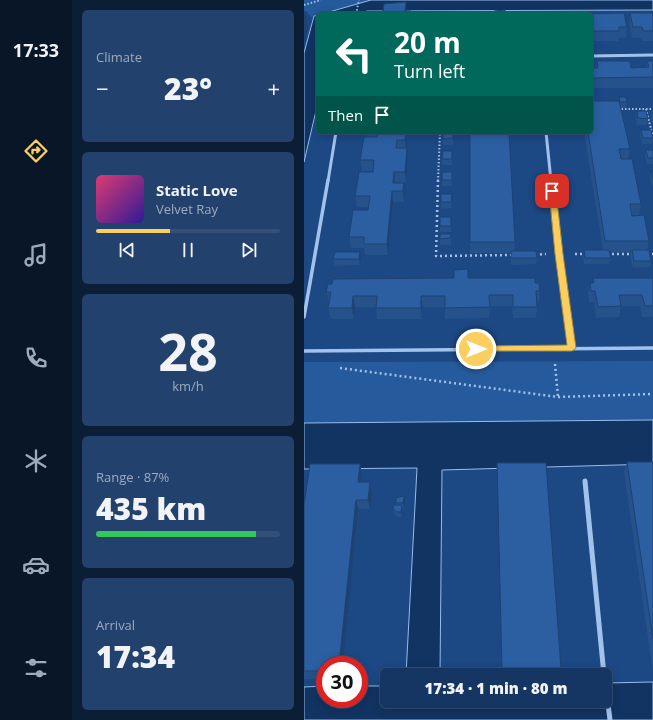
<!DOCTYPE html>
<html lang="en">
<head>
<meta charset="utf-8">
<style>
	:root { --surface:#153663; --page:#22416c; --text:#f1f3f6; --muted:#9dabbe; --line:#345078; --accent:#fbcf5f }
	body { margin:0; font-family:"Open Sans",sans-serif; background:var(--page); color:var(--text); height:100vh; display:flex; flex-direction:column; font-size:15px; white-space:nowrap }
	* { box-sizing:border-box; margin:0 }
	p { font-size:13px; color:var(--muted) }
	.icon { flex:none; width:22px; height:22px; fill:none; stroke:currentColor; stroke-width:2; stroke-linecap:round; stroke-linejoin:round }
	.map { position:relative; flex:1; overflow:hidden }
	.side { display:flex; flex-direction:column; gap:10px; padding:10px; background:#0c1e36; width:232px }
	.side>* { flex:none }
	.banner { position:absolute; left:12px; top:12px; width:277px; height:122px; border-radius:6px; box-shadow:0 2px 10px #0003,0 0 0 1px var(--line); background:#00695c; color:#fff; overflow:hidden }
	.speed { position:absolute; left:12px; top:656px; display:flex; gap:8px; font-size:20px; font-weight:700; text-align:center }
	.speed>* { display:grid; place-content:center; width:52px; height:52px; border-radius:50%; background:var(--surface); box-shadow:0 2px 10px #0003,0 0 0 1px var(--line); line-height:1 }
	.speed .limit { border:6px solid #d22; background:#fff; color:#111 }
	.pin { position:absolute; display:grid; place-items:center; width:34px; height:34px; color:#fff; margin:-17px; border-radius:8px; box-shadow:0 2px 6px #0006 }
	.me { position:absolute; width:44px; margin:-22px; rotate:90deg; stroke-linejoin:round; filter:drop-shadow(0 0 3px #0008) }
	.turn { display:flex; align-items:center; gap:14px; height:84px; padding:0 12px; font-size:18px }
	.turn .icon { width:52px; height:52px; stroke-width:2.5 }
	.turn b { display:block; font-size:28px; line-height:34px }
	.then { display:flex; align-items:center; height:38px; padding:0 12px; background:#0003; gap:8px; font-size:15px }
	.big { font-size:30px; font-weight:800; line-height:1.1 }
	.side .tile { flex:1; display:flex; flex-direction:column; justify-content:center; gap:6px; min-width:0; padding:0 14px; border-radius:6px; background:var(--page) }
	.side .dial { align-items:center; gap:0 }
	.dial b { font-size:52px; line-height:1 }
	.song { display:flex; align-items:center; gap:12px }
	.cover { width:48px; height:48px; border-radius:6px; background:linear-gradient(135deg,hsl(340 70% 55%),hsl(250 70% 35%)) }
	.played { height:4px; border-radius:2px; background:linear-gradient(90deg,var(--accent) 40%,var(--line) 40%) }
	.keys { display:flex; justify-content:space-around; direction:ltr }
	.heat { display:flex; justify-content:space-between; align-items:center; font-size:22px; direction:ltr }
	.charge { height:6px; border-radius:3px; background:linear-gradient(90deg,#34c759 87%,var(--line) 0) }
	.trip { position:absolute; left:76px; top:668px; width:232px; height:40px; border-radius:6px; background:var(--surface); box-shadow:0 2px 10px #0003,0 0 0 1px var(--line); font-weight:800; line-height:40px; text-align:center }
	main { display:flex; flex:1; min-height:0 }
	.tabs { display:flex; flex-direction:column; width:72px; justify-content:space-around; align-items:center; background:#081628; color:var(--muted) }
	.tabs .icon { width:28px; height:28px }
	.tabs .selected { color:var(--accent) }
	.tabs b { font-size:18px; color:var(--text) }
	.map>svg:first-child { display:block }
	.green { fill:#255a9c }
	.water { fill:#123462; stroke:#95bded }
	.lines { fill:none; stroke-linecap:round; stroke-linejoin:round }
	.path-far1 { stroke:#a2c2eb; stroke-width:2; stroke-dasharray:1.5 2; stroke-linecap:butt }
	.path { stroke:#a2c2eb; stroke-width:2.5; stroke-dasharray:2 3; stroke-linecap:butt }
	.street-far2 { stroke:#a2c2eb; stroke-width:3 }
	.street-far1 { stroke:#a2c2eb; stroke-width:3.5 }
	.street { stroke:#a2c2eb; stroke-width:5 }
	.wall { fill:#25528b }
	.shaded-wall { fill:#1e4271 }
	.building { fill:#2b5fa2; stroke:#1e4271 }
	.route { fill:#fbcf5f; stroke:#a3873e }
</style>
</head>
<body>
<main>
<nav class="tabs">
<b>17:33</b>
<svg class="icon selected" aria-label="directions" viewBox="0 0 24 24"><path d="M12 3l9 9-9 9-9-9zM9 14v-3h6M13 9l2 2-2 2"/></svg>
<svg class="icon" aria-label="music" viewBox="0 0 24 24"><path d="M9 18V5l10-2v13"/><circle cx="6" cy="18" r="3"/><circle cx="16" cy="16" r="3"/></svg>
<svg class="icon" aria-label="phone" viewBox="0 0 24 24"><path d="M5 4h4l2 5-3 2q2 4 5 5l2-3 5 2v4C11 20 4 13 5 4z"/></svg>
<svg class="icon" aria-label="climate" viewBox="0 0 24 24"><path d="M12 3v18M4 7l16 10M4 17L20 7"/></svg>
<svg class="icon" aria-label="car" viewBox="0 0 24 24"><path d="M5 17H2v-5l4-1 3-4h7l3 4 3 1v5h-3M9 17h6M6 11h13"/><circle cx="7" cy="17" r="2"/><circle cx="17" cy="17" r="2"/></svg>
<svg class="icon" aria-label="filters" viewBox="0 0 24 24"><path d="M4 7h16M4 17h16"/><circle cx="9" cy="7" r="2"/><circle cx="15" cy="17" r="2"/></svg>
</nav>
<section class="side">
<div class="tile"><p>Climate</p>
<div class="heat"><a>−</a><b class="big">23°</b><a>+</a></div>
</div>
<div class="tile">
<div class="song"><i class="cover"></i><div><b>Static Love</b><p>Velvet Ray</p></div></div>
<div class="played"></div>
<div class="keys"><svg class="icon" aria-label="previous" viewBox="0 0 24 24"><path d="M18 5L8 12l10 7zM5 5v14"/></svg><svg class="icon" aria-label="pause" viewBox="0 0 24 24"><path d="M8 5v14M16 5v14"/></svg><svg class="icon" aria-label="next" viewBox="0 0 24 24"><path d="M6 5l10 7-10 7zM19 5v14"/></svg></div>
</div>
<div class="tile dial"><b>28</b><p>km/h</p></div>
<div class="tile"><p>Range · 87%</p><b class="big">435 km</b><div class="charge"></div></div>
<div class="tile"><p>Arrival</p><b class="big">17:34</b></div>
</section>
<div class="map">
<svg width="349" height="720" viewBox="0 0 349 720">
	<rect width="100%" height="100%" fill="#1c4884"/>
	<path class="green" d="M0,0H67L7,17L2,11H0Z
		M349,361V420L0,423V362Z"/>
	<path class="water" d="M67,0H349V10L63,11L54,14H18Z
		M14,15V102L0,162V53L10,16Z
		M349,420V464L138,470L136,675H102L113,468L0,469V423Z
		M349,682V720H0V687L21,686V699H55V686H83V701H301V683Z"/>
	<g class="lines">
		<path class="path-far1" d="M0,5L17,0
			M52,14L55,0
			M314,109H349
			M342,109L349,137
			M134,181L136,132"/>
		<path class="path" d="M134,180L132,256L210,255
			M271,254H282
			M303,254H330
			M343,254H349
			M231,255L242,254
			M251,364L254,397
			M36,368L254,397L349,394"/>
		<path class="street-far2" d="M287,56L349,55
			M242,132L247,181
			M24,181L32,132"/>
		<path class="street-far1" d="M247,180L267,348
			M0,317L24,180
			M0,351L349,348"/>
		<path class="street" d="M281,481L300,675
			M301,680L306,720"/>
	</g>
	<path class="wall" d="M326,13H349V41H338L337,38H328L325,24Z
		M287,14L323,27L322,38H315L314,41H287Z
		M293,61L327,68H342L343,61H349V88H287V68H292Z
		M315,97L323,102L322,108H317L326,149L324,159L337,204L335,215H328L345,241L343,250L347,261L346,267L329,268L326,256L327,252H305L307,258L305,264H280L279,257L280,250H299L280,132H287L315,101Z
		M333,111L344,119L343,125H333L332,118Z
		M348,111H349V125L347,118Z
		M337,130L349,138L348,144H338L336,136Z
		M62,132H102L103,143L102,148L104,159L102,183H91H100L101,194L100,202H89L84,255H61L60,248H47L45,237L64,210V207H53L51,196L69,172V171H58L56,160L63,137Z
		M149,132V145H139V139Z
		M166,132L211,242L210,251L233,258L232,264L207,265V253H166Z
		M342,150H349V164H343L341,156Z
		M148,151V165H138V159Z
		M347,171H349V185H348L346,177Z
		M148,172V186H138V180Z
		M148,200L147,208L137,209V202Z
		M147,223V232H136V226Z
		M136,234H147V245H136Z
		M57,258L56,265L31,266L29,259Z
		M164,278L231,283L236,291L235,302H232L233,307L232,318H209L208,306H186L185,318L141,319V307H118V319H73L72,307H51L50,319H27L24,308L25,303L22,292Z
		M289,278H349V317H338L336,306H317L315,317L292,318L290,302H285L284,294L286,283H289Z
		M323,462H349V672L320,472Z
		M193,463L257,669L256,675H198L193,473Z
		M56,464L58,474L57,482H66L68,492L66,509H54L39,665H21V679H0V505Z
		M101,501L100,509H98V517H94L90,514L89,509L92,505V503Z"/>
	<path class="shaded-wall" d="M102,2L103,12L101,11Z
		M1,11L4,28L0,43V16Z
		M102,132L103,143L102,151L101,140Z
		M103,148L104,159L102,183L101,172Z
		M90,172L91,183H89Z
		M100,183L101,194L100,202L99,191Z
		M88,191L89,202L84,255L83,244Z
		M56,252L57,258L56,265L55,259Z
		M49,296L51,307L50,319L48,308Z
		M117,296L118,307V319L117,308Z
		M56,464L58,474L56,492L54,482Z
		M66,482L68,492L66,509L64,500Z
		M100,496L101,501L100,509L99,503Z
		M52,500L54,509L39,665H35Z
		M98,505V517L97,512Z"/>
	<path class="building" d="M102,2L101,11H107V14H77L78,11H79L80,4Z
		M201,10V13H218V14H191L190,11Z
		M122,13H130V14H122Z
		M320,13L323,27H315V31H287V14H272Z
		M326,13H349V31H339L338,27H329Z
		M293,61H326L327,68L345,67L343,61H349V77L287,78V68H294Z
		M315,97H322L323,102H316Z
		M287,101H315L326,149H315L317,159H328L337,204H326L328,216L340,215L345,241H301L284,132H287Z
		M333,111H342L344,119L334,118Z
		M337,130H347L349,138H339Z
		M74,132H102L101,140H93L92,148H103L101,172H90L89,183H100L99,191H88L83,244H60V237H45L49,210H64L66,196H51L55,172H69L70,160H56L60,137H73Z
		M139,132H149V138L139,139Z
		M166,132H205L211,242H166Z
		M342,150H349V158H344Z
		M139,151H148V159H138Z
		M347,171H349V179Z
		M138,172H148V180H138Z
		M137,194H148L147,202H137Z
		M136,217H147V226H136Z
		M136,234H147L146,238L136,239Z
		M280,250H305L307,258H281Z
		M328,250H345L347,261H330Z
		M207,251H232L233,258H207Z
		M31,252H56L55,259H29Z
		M164,269V278H231V283H235L236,291H232L233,307H209V295H185L186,307L141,308V296H117V308H72L73,296H49L48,308H24L27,292H22L24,284H28L29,279L150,278V270Z
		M289,278H349V306H341L338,295H315L317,306L294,307L291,291H287L286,283H290Z
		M323,462H349V639Z
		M193,463H242L257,669L198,670Z
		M6,464H56L54,482H66L64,500H52L35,665H21V671H0V505Z
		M100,496L99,503H92V498Z
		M90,505H98L97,512H93L89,509Z"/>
	<path class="route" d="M248,189L252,191L259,254L272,348L268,351H168L167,349L168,347L172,346L263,345L251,254L245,191Z"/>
</svg>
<div class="speed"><div class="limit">30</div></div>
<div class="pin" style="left:248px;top:191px;background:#d93025"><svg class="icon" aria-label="arrive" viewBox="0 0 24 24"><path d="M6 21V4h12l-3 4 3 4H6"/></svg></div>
<svg class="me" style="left:172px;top:349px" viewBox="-20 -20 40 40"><circle r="17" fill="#fbcf5f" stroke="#fff" stroke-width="3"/><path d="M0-11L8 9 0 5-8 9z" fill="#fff"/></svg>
<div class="trip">17:34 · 1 min · 80 m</div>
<div class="banner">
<div class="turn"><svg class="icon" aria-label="left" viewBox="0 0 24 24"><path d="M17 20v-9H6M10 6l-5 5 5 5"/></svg><div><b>20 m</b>Turn left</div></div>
<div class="then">Then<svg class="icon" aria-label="arrive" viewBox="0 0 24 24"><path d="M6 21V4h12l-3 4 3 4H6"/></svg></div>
</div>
</div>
</main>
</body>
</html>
